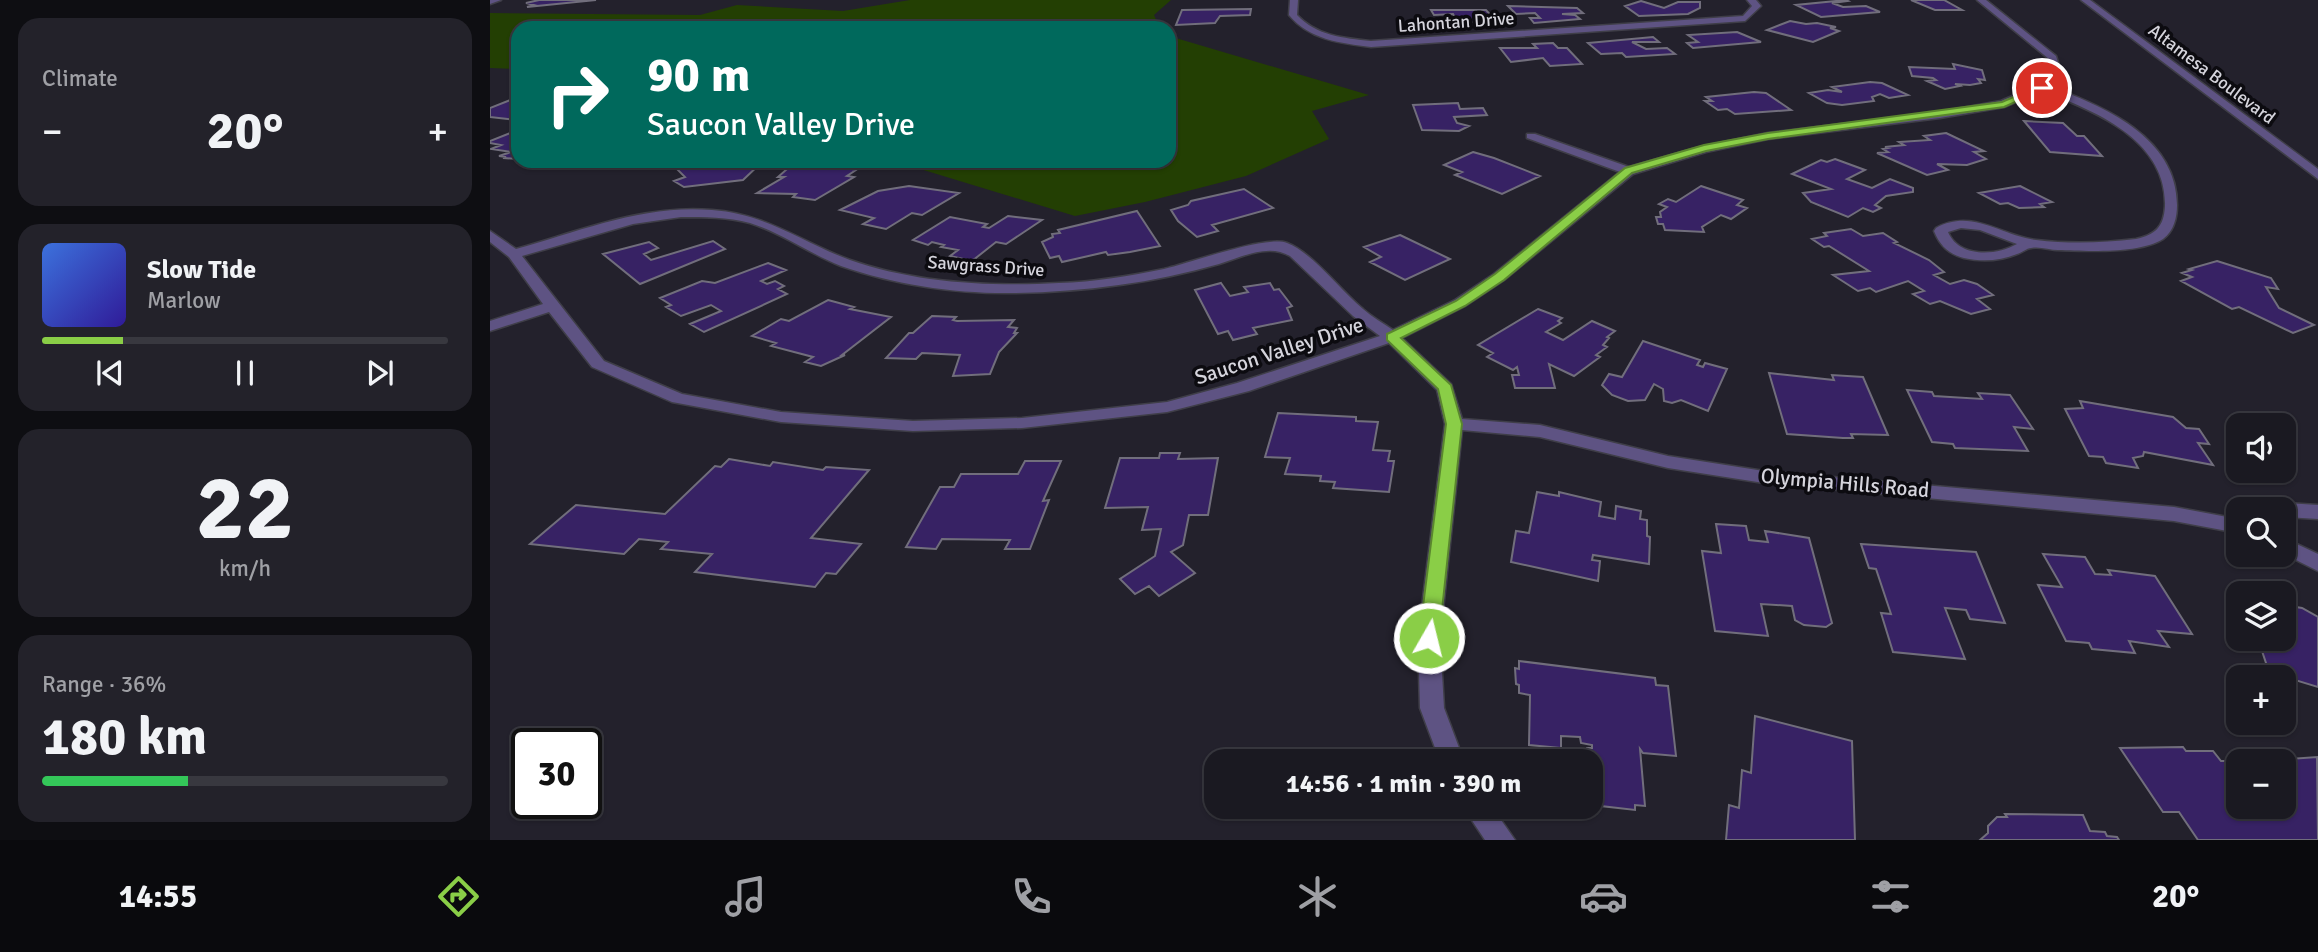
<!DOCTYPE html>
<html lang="en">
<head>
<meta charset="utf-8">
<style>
	:root { --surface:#1a1921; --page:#23222a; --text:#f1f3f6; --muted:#9fa0a5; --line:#38383f; --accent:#8ace47 }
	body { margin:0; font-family:Signika,sans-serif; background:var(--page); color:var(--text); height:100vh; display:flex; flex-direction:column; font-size:26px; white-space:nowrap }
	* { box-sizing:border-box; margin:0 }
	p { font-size:23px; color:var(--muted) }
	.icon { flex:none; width:38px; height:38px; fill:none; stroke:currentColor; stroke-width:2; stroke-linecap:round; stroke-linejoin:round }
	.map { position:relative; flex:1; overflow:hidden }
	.sheet { display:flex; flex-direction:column; gap:18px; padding:18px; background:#0e0e12; width:490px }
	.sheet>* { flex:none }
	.top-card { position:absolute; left:21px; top:21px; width:665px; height:147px; border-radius:21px; box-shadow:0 2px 5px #0004,0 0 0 2px var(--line); background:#00695c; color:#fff; overflow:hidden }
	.tools { position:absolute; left:1736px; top:413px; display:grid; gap:14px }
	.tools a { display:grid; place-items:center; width:70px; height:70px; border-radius:14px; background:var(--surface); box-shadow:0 2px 5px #0004,0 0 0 2px var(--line); font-size:35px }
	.speed { position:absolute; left:21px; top:728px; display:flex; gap:14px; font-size:35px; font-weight:700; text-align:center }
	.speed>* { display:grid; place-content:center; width:91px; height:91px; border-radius:50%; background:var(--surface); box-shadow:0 2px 5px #0004,0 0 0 2px var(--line); line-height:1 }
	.speed .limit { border:4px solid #111; border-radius:10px; background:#fff; color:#111 }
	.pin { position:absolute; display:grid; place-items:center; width:60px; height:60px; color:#fff; margin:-30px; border:4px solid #fff; border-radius:50%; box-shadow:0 2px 7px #0007 }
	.me { position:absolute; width:77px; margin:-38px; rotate:8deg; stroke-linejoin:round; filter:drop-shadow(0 0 5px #0008) }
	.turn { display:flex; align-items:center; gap:24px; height:147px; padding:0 21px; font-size:32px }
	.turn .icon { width:91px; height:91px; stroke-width:2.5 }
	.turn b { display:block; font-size:49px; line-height:60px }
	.big { font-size:52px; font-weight:800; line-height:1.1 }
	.sheet .tile { flex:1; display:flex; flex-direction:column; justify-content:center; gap:10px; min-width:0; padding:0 24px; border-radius:21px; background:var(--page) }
	.sheet .dial { align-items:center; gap:0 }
	.dial b { font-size:91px; line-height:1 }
	.song { display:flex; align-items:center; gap:21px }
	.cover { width:84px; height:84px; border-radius:10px; background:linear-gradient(135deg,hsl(220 70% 55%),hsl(250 70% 35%)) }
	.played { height:7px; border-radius:4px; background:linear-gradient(90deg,var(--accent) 20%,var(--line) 20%) }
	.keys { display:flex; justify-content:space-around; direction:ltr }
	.heat { display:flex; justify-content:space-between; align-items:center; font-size:38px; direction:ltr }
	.charge { height:10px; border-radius:5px; background:linear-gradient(90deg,#34c759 36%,var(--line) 0) }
	.trip { position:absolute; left:714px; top:749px; width:399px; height:70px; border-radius:21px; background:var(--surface); box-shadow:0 2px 5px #0004,0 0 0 2px var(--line); font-weight:800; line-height:70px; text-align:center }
	.tab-bar { display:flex; height:112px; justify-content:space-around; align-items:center; background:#0a0a0d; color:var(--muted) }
	.tab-bar .icon { width:49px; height:49px }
	.tab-bar .active { color:var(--accent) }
	.tab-bar b { font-size:32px; color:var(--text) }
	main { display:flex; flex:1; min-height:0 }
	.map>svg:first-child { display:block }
	.green { fill:#233f03 }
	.building { fill:#372264; stroke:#716e7c; stroke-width:2 }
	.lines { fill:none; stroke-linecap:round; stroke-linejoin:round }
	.minor-casing { stroke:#3f3e48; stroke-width:3 }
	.minor { fill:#5e5383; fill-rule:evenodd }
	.route { fill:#8ace47; stroke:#5a862e; stroke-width:2 }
	.labels { text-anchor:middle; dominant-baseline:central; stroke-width:7; stroke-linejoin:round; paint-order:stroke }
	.far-street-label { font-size:18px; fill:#d5d4dc; stroke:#0c0b10 }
	.street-label { font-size:21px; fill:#d5d4dc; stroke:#0c0b10 }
</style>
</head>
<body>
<main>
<section class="sheet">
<div class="tile"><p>Climate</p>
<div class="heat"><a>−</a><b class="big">20°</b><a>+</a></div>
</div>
<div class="tile">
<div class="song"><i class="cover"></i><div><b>Slow Tide</b><p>Marlow</p></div></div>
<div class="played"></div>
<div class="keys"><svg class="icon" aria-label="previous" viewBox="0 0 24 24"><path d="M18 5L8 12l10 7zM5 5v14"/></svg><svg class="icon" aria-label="pause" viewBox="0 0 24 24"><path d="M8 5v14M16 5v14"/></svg><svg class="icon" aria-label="next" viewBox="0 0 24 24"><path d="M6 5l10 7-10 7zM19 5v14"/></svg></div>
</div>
<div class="tile dial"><b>22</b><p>km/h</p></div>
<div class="tile"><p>Range · 36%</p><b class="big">180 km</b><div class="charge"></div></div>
</section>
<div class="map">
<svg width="1828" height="840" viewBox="0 0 1828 840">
	<rect width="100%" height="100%" fill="#23212c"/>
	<path class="green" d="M420,0H681L664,15L670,28H28V69L0,68V13L210,15L247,5L353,11Z
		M679,36L879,95L822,111L839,139L756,176L655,202L585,216L404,161H679Z"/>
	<path class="building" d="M49,0H106L37,7L44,5L36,3Z
		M1356,0L1358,1L1342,3L1353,7L1376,6L1390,12L1331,17L1306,5Z
		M1421,0H1454L1472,10H1445Z
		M1151,1L1174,8L1188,2H1210V8L1198,14L1149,16L1135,6Z
		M1018,6L1087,8L1093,13L1072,14L1085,15L1090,19L1044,23L1040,18H1050L1045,13L1026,14Z
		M761,9L760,15L730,16L725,23L686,25L692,10Z
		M941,10H996L1004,19H999L1001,21L951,24L948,20L966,19L963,14L944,15Z
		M1300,21L1316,24L1327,23L1346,27L1340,28L1349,31L1323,42L1277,30Z
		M1247,32L1271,42L1203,48L1197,43L1208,42L1198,35Z
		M1163,37L1169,42H1142L1156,49L1177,48L1185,54L1136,57L1132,53L1111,54L1098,43Z
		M1063,43L1068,48H1077L1092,64L1060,66L1053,58L1021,62L1010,48H1047L1043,44Z
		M1463,64L1492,70L1495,80L1488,79L1491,83L1480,85L1465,84L1470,86L1455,89L1437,81L1446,80L1443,78L1422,76L1419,67L1465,69Z
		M1380,82L1392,83L1418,95L1399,98L1390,94L1382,97L1384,101L1352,105L1337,103L1319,93L1338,90L1352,92L1342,87Z
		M1264,92L1276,93L1301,110L1245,114L1237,109L1228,110L1215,101H1222L1216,97Z
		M28,97V120L0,117V108Z
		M968,103L970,109L993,108L997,115L964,117L967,123L979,126L969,131L932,130L923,105Z
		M1534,121L1573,123L1587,136H1594L1612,156L1560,152Z
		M28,130V159L13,158L16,157L9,156L21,152L1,149L11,145L0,143V141Z
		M1456,133L1494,151L1484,152L1496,159L1477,165L1447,164L1458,170L1437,175L1387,153L1398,152L1393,149L1398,148L1395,147L1414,145L1409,142L1440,140L1434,136Z
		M983,152L1004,158L1050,176L1012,194L965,175L972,172L954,165Z
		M1345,159L1375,170L1357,179L1382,188L1400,179L1423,188V192L1396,196L1385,205L1391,208L1383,212L1373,208L1358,217L1321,202L1313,193L1341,189L1302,174L1331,160L1337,162Z
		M186,161H227L231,163L229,165L273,161L253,180L194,187L184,181L195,177L184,166L191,164Z
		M305,162L341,164L366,170L357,176L364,177L325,200L303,197L306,194L267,193L294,177H288Z
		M419,186L469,193L432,215L422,213L396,229L373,224L384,218L350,210L388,191Z
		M1211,186L1253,200L1247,205L1257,208L1241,219L1231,215L1212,227L1214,232L1175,230L1173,224H1168L1166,217H1171L1170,212L1177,207L1169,204L1178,199L1186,202Z
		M1530,186L1562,202L1550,204L1554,207L1529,208L1518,203L1510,204L1489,193Z
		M754,189L783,208L722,225L728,231L707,237L688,221L681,210L698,205L701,201Z
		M647,211L670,246L640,252L618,255L616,252L572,262L569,256L560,258L552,242L563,237L562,234L570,233L568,230Z
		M518,216L552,220L516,244L506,242L482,261L460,256L468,250L451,247L454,245L442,242L438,245L423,240L460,217L497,224L493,227L499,228Z
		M1361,229L1373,236L1393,233L1407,242L1404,243L1439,260L1454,272L1444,275L1460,284L1474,280L1487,284L1503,295L1487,299L1500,309L1481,314L1450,301L1440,304L1423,294L1434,291L1418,281L1386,292L1380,288L1368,291L1343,275L1379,271L1339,246L1334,247L1322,239L1337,236L1334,233Z
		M910,235L960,259L915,280L880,262L891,257L874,247Z
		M223,241L235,249L150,284L113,254L159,242L168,248L154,254L161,260Z
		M1727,261L1781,278L1788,289L1776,287L1789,308L1824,325L1803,333L1749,307L1742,309L1691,281L1702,277L1692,273L1702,270L1699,269Z
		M278,263L296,270L271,281L277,284L285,281L294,286L288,289L297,294L214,332L200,324L231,311L221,305L191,316L176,307L181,305L170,298L212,281L225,283Z
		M731,283L740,296L758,292L754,287L780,283L784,290L789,289L802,306L797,308L802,320L763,328L767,334L743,340L738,331L728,334L705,290Z
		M338,300L364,307L360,309L401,317L352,355H355L331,366L315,362L323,357L281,346L286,343L262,336L291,319L299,321Z
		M1048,309L1072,318L1068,321L1071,323L1056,332L1073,340L1102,321L1125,331L1117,337L1119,338L1113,345L1117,347L1106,355L1110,357L1084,376L1059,364L1065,388H1025L1022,375H1029L1027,367L1023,370L997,357L1003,353L988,345Z
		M442,316L466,317L463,320L467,321L524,320L518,327L527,328L524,333H527L509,352L500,374L463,376L470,355L432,353L426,359L396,358L419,333H423Z
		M1153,341L1210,360L1207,365L1213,367L1215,363L1237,369L1218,411L1191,400L1182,403L1174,401L1173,389L1164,384L1155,400L1138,401L1122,395L1112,385L1119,374L1132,377Z
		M1279,373L1344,380L1342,375L1373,377L1398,435L1361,434L1363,438H1353L1297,434Z
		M1417,390L1442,392L1444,396L1492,399L1488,393L1520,395L1543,429L1524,427L1538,451L1465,448L1463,444L1442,442Z
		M1590,401L1683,417L1696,428L1709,429L1719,444L1708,443L1723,465L1654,452L1653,456L1643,458L1648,468L1616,463L1613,457L1599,456L1575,409L1593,408Z
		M788,413L866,417V421L888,422L883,450L900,451L898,461H904L899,492L843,488L845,482L830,481L831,476L795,474L800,458L775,457Z
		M670,453H690L688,459L728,458L718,515H699L693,545L681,552L705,573L669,596L659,586L645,594L630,579L665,556L671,529L652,530L658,507L615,508L630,458H669Z
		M239,459L280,466L283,462L333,470L336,467L379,470L321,538L371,544L346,574L336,573L325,587L205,572L222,554L171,549L178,542L149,539L134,554L40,544L86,505L175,514L225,466L231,467Z
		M535,461H571L553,501L559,500L540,549H515L520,540L452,539L446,549L416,547L450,487H464L471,474H528Z
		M1047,492L1069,496V492L1111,502L1109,516L1125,519L1126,506L1151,511L1150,519L1157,520V536L1160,537L1159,564L1103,555L1102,560L1110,561L1108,581L1021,562L1026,531L1039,533Z
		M1226,524L1256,526L1259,540L1278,542L1275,531L1319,538L1342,623L1336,627L1314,625L1305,620L1302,606L1271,604L1278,636L1225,631L1212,551L1231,553Z
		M1371,544L1486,552L1515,623L1480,619L1476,610L1455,608L1475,659L1403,652L1391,613L1401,614L1386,569L1379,568Z
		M1553,554L1595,557L1605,574L1621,575L1618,570L1665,576L1702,634L1668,631L1679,647L1639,641L1645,653L1602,649L1599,643L1576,641L1548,585L1572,587Z
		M1800,606L1812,608L1828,617V687L1779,672L1768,639H1794V611L1800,612Z
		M1029,661L1165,678L1166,685L1178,686L1186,756L1153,753L1150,749L1155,806L1145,805V810L1111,806V802L1101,801V761L1094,759H1098L1097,748H1102V745L1091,743L1090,737L1071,736V748L1039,745L1040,695L1029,693V685L1026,684L1025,668L1029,669Z
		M1265,716L1362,741L1365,840H1236L1239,805L1249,808L1252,770L1261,773Z
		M1693,747L1696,751H1723L1731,761H1747L1748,807H1794V761H1770L1827,757L1828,840H1708L1689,812H1673L1630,748Z
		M1515,814L1593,815L1600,831L1615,832L1617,836L1627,837L1629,840H1490L1498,833V826L1507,817H1517Z"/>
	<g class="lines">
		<g class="minor-casing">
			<path id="minor" d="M0,0H11L0,4Z
				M800,0H808L807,15C827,36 853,38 881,41L1253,16L1262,6L1257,0H1266L1271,6L1255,21L881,47C850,43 820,40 799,15Z
				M1487,0H1496L1566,56L1572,75L1559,86C1613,106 1687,137 1687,205C1687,217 1684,231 1673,239C1650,254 1595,251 1568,250C1560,250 1549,246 1541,248C1537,248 1531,253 1527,254C1510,261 1492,262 1474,258C1459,254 1450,246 1444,231L1446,228C1482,208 1511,236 1546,240C1579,244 1613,243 1646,239C1665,235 1674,227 1675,206C1677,140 1604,110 1552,91L1514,107L1450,118L1278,139L1216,152L1143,174L1014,280L975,306L912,338L961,384L972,419L1050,425L1178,456L1274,471L1684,507L1748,519V533L1684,521L1274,483L1178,468L1050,437L972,430L950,638L954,708L974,761H950L930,708L928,638L955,424L947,390L899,343L759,391L677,412L532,428L423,431L291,422L182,402L102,367L59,312L0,331V321L53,304L19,257L0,242V231L26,249C90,231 155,204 222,210C277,214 311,242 360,260C425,283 501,287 569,283C604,282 640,276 674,269C700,263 776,235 797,243C823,253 851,291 873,309C882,317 893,323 903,330L965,300L1004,274L1130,172L1037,138V134H1045L1139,167L1210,147L1278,133L1450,112L1511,101L1548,85L1562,74L1559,59ZM191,217C214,217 238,217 260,223C292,233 320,254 351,266C405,285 468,294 524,293C593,292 663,283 729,264C752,257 778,243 800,256L863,316L890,336L747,383L677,402L532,418L423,421L291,412L192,394L114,361L32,256L143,224ZM1471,228L1490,230L1527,244C1506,256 1469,258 1458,232Z
				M1591,0H1600L1828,169V179Z
				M1794,503L1828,505V519L1794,517V509H1785Z
				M1794,538L1828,554V571L1794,554Z
				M973,807H1002L1025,840H995Z"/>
		</g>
		<use href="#minor" class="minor"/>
	</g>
	<path class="route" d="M1549,86L1557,88L1514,107L1278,139L1216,151L1142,173L1014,280L975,306L911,338L961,385L972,424L949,638L946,643H932L929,638L956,424L948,389L897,340V334L966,301L1005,274L1135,168L1214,145L1278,133L1512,102Z"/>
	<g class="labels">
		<g class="far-street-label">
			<text transform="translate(966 22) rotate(-4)">Lahontan Drive</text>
			<text transform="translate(1722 74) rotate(37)">Altamesa Boulevard</text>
			<text transform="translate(496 266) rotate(4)">Sawgrass Drive</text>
		</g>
		<g class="street-label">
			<text transform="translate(789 351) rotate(-18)">Saucon Valley Drive</text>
			<text transform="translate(1355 483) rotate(5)">Olympia Hills Road</text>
		</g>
	</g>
</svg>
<div class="tools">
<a><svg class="icon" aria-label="sound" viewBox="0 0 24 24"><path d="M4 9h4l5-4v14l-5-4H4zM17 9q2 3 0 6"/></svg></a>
<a><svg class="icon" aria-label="search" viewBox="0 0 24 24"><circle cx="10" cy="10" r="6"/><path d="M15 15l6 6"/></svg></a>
<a><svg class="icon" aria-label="layers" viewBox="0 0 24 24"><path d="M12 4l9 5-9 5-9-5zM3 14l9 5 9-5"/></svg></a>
<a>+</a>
<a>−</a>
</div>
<div class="speed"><div class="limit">30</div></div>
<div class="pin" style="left:1552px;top:88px;background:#d93025"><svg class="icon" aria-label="arrive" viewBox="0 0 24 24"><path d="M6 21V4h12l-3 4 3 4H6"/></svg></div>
<svg class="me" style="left:939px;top:638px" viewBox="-20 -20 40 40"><circle r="17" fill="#8ace47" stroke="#fff" stroke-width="3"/><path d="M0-11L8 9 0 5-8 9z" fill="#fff"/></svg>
<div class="trip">14:56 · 1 min · 390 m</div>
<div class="top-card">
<div class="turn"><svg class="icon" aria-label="right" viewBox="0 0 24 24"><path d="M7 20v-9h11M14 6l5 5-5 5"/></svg><div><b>90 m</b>Saucon Valley Drive</div></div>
</div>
</div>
</main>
<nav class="tab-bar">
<b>14:55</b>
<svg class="icon active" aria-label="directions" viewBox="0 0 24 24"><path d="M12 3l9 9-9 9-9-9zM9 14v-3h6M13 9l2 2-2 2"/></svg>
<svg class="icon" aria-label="music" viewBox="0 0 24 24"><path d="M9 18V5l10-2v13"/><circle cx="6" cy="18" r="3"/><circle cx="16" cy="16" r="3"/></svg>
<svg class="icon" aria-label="phone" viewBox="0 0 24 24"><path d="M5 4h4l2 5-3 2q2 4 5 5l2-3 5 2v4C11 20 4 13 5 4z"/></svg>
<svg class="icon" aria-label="climate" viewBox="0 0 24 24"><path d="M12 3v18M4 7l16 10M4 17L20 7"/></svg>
<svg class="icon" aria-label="car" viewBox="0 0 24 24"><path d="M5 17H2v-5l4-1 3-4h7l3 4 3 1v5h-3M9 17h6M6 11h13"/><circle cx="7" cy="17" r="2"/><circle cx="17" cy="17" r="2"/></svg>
<svg class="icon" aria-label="filters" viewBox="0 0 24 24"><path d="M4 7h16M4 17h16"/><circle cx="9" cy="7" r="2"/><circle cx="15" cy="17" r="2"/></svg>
<b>20°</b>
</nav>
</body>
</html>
